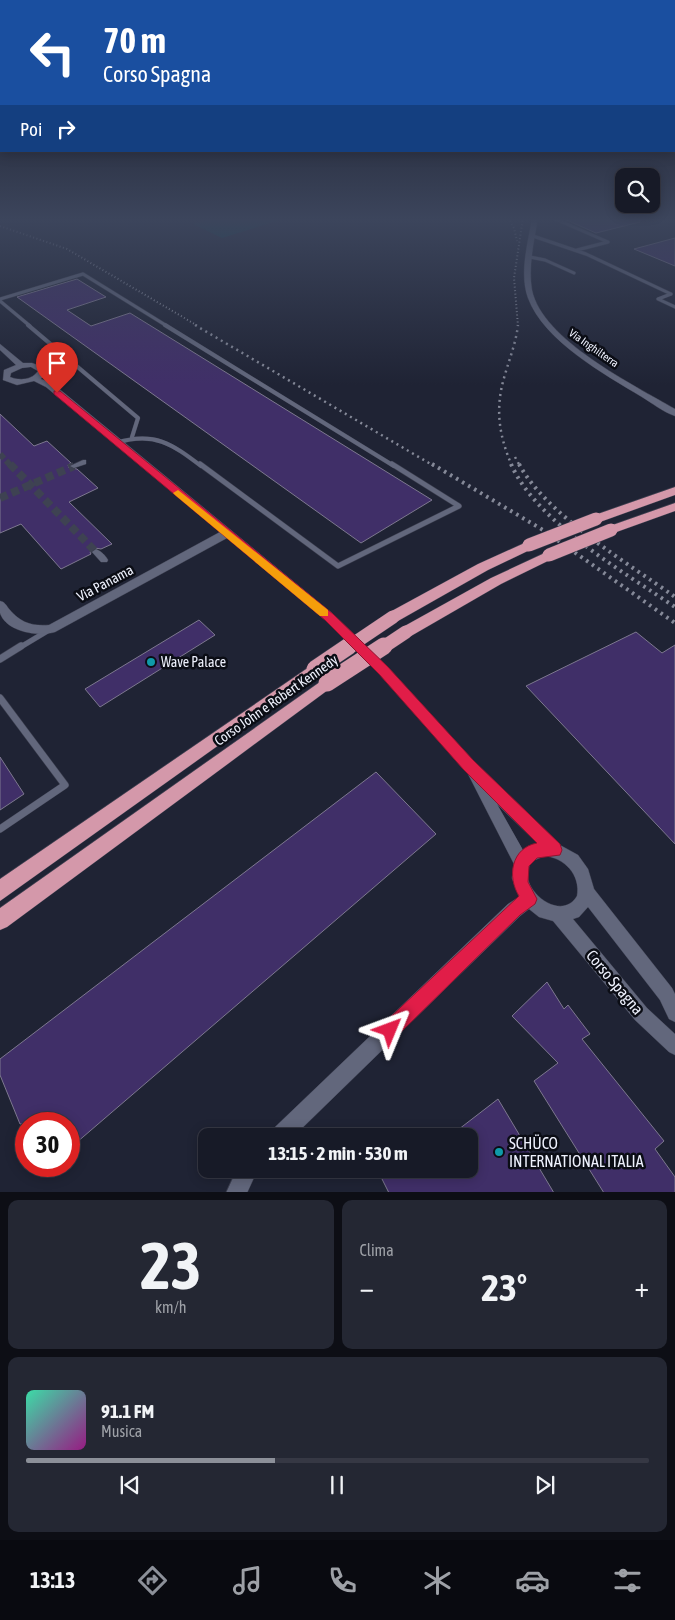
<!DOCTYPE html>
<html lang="it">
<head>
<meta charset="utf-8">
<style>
	:root { --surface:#171a27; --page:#242733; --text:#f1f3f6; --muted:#9ea1a7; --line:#363844; --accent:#8c9099 }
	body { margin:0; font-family:"Asap Condensed",sans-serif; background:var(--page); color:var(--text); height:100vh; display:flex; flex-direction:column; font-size:19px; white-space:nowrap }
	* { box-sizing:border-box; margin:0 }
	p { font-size:16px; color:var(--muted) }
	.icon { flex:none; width:28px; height:28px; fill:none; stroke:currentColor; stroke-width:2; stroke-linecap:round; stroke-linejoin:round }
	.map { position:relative; height:1192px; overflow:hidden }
	.details { display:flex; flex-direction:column; gap:8px; padding:8px; background:#0d0e15; flex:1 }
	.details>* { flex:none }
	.top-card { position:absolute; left:0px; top:0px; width:675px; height:152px; box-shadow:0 2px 12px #0003,0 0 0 1px var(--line); background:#1a4fa0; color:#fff; overflow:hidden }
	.controls { position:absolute; left:615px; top:168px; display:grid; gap:10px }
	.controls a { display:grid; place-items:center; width:45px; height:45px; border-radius:10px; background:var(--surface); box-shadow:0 2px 12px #0003,0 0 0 1px var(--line); font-size:25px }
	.speed { position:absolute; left:15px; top:1112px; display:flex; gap:10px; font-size:25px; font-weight:700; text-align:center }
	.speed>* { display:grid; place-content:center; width:65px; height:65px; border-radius:50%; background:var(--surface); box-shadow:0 2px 12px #0003,0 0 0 1px var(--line); line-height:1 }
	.speed .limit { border:8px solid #d22; background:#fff; color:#111 }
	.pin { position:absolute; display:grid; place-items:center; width:42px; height:42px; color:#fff; margin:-51px -21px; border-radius:50% 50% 50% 0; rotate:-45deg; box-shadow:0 0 5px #0007 }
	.pin .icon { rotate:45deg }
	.me { position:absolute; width:55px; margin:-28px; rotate:46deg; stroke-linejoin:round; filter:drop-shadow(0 0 4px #0008) }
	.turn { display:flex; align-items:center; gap:18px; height:105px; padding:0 20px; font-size:22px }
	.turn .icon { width:65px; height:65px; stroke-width:2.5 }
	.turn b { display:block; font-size:35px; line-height:42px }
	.then { display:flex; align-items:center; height:48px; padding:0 20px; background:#0003; gap:10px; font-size:19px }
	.big { font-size:38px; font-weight:700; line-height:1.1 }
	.details .widget { flex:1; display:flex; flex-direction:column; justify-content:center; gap:8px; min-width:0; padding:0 18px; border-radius:10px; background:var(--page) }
	.details .dial { align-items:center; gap:0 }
	.dial b { font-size:65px; line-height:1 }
	.song { display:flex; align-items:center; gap:15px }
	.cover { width:60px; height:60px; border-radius:8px; background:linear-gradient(135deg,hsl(160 70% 55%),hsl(310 70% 35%)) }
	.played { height:5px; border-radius:2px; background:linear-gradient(90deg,var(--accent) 40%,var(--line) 40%) }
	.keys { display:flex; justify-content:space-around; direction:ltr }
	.heat { display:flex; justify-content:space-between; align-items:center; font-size:28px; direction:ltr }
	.details .tiles { flex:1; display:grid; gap:8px; grid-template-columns:1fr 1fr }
	.widget:last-child { grid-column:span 2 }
	.trip { position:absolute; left:198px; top:1128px; width:280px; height:50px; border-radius:10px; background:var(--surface); box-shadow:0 2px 12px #0003,0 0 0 1px var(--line); font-weight:700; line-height:50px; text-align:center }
	.tab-bar { display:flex; height:80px; justify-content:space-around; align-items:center; background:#090a10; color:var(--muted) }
	.tab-bar .icon { width:35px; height:35px }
	.tab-bar .selected { color:var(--accent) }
	.tab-bar b { font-size:22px; color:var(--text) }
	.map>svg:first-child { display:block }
	.water { fill:#024249 }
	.building { fill:#402f68; stroke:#7d788f }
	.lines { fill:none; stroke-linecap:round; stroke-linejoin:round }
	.pedestrian-tunnel-far1 { stroke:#3e4252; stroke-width:6; stroke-dasharray:6 3; stroke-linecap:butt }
	.pedestrian-tunnel { stroke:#3e4252; stroke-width:8; stroke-dasharray:8 4.5; stroke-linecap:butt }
	.service-far3-casing { stroke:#3b3e4e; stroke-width:4 }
	.service-far2-casing { stroke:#3b3e4e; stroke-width:4.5 }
	.service-far1-casing { stroke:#3b3e4e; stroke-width:6 }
	.service-casing { stroke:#3b3e4e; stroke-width:8 }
	.pedestrian-casing { stroke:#3b3e4e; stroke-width:1 }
	.minor-casing { stroke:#3b3e4e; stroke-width:1 }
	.trunk-casing { stroke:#3b3e4e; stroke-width:1 }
	.service-far3 { stroke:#62677c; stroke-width:3 }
	.service-far2 { stroke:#62677c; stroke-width:4 }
	.service-far1 { stroke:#62677c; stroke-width:5 }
	.service { stroke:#62677c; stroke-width:7 }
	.pedestrian { fill:#62677c; fill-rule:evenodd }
	.minor { fill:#62677c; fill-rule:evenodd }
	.trunk { fill:#d498aa; fill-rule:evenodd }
	.rail-far2 { stroke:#858998; stroke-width:2; stroke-dasharray:1 2.5; stroke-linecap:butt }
	.rail-far1 { stroke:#858998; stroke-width:2.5; stroke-dasharray:2 4; stroke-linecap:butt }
	.rail { stroke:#858998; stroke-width:4; stroke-dasharray:2.5 4.5; stroke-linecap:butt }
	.trunk-bridge-far1-casing { stroke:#3b3e4e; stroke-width:14; stroke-linecap:butt }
	.trunk-bridge-casing { stroke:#3b3e4e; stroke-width:18; stroke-linecap:butt }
	.trunk-bridge-far1 { stroke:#d498aa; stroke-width:13 }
	.trunk-bridge { stroke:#d498aa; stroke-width:17 }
	.route { fill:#e11d48; stroke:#92132f }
	.slow { fill:#f59e0b }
	.culture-dot { fill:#0f9aa8; stroke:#0b0d15; stroke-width:2 }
	.labels { text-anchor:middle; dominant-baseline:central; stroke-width:5; stroke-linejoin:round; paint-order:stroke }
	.far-street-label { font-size:11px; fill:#eef1fd; stroke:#0b0d15 }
	.street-label { font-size:14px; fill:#eef1fd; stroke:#0b0d15 }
	.poi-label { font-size:14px; fill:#eef1fd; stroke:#0b0d15; text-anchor:start }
	.near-street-label { font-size:16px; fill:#eef1fd; stroke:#0b0d15 }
	.near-poi-label { font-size:16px; fill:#eef1fd; stroke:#0b0d15; text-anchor:start }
</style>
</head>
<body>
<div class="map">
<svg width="675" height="1193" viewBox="0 0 675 1193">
	<rect width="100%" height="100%" fill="#1f2334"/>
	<path class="water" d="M214,218H271L277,221L222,238L193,224Z"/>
	<path class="building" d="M562,218H640V222L596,233Z
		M675,238V266L634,249Z
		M77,279L106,297L67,310L91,326L130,313L432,500L361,543L17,297Z
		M0,414L34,446L47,441L71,463L68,465L69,468L77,469L98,488L69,502L112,544L101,549L95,548L90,552L91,554L61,569L21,524L0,533Z
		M199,620L215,635L100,707L85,689Z
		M636,632L662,653L675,645V844L526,686Z
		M0,757L24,794L0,810Z
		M376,772L436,834L69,1149V1124H20L0,1075V1059Z
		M547,982L564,1009L568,1005L590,1034L582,1039L664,1141L655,1149L675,1177V1193H604L534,1081L558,1063L512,1016Z
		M498,1099L554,1193H389L377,1169H469V1136H450Z"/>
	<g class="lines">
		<path class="pedestrian-tunnel-far1" d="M0,454L11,466"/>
		<path class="pedestrian-tunnel" d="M10,464L96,552
			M0,498L74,466"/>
		<g class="service-far3-casing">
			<path id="service-far3" d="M553,218L608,242
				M533,236L586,254L671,294
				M577,250L608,242
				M530,257L545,260L574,273
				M671,294L658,299L675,307
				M0,299L83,274L167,326
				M0,301L30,326"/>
		</g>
		<g class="service-far2-casing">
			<path id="service-far2" d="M28,325L138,418L132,437
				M165,325L394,466
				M116,443C154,431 172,444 201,466"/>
		</g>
		<g class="service-far1-casing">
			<path id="service-far1" d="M200,464L338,566L459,506L392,464
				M19,648L49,630"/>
		</g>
		<g class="service-casing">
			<path id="service" d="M0,659L21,646
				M0,698L65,785L0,829"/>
		</g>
		<g class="pedestrian-casing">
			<path id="pedestrian" d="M83,460H86V464L74,468L70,466Z
				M96,549C101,551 106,556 108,560L107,562H101L92,552Z"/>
		</g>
		<g class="minor-casing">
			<path id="minor" d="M532,218H538C534,241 528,267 532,290C542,340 634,385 675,409V416C663,412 652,403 642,397C604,374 544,341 528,298C519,273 528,243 532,218Z
				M0,344L23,363H32L46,368L47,370L41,379L52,383L333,614L387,667L473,761L558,844L578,855L588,869L594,889L672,988L675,994V1022L669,1019L660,1000L588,907L579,917L573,919L647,1008L675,1034V1055L669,1052L635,1020L553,921L539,917L529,909L520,916L294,1136H270L273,1129L508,904L519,897L512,878L514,864L468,774L379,673L325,620L227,538L55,632C39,637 6,632 0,613C0,610 0,604 0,601C5,602 6,605 9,609C21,623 31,626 49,625L220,532L46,387L34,381L17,385L3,380L4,370L16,365L0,350ZM31,367L38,371C32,380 20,381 10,377L11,373L22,368ZM497,804L538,844L523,850ZM544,856C564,857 581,875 577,896C559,926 511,882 533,861C536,859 541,858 544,856Z
				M237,1169H258L247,1193H226Z"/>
		</g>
		<g class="trunk-casing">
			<path id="trunk" d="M675,487V495L600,522L596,523L590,519L592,516Z
				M675,503V511L611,534L605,530L607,527Z
				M529,541L534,542L535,545L534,548L488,570L398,621H388L386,617L388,613L478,564Z
				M549,551L555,555L554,558L501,584L411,636H401L399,632L401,628L491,578Z
				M315,663L320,665L323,669L320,673L0,901V879Z
				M327,677L332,679L335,683L332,687L7,927L0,930V908Z"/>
		</g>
		<use href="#service-far3" class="service-far3"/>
		<use href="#service-far2" class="service-far2"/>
		<use href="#service-far1" class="service-far1"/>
		<use href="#service" class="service"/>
		<use href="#pedestrian" class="pedestrian"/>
		<use href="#minor" class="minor"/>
		<use href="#trunk" class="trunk"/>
		<path class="rail-far2" d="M508,218L514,228L517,241
			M0,226L67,249L198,326
			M518,326L514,278L523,218"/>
		<path class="rail-far1" d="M195,325L434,466
			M515,457L520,466
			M512,466C499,436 495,409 504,378C509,360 516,343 518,325"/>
		<path class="rail" d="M432,464L543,530L675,623
			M511,464C536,522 624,572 675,607
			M519,464C546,515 628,563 675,597"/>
		<g class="trunk-bridge-far1-casing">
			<path id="trunk-bridge-far1" d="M529,545L596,519
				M549,555L611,530
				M347,648L393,617
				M382,648L406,632"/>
		</g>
		<g class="trunk-bridge-casing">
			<path id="trunk-bridge" d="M315,669L349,646
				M327,683L384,646"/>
		</g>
		<use href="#trunk-bridge-far1" class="trunk-bridge-far1"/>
		<use href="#trunk-bridge" class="trunk-bridge"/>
	</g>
	<linearGradient id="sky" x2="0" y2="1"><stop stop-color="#11131d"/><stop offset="0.57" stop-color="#3c455c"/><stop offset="1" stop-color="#3c455c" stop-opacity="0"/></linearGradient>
	<rect width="675" height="385" fill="url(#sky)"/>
	<path class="route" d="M54,391H60L333,614L388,667L473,760L560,844L562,850L560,855L537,858L529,866L528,882L537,899L535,904L520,915L397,1036L390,1039L384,1036L381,1030L384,1023L519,896C507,877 511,848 537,843L463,769L379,674L325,620L54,394Z"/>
	<path class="slow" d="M178,490L328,610V616H320L175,495L173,493Z"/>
	<g class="culture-dot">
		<circle cx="151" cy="662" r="5"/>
		<circle cx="499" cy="1152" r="5"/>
	</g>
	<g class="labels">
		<g class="far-street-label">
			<text transform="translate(594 348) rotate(35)">Via Inghilterra</text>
		</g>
		<g class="street-label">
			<text transform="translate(105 583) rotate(-28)">Via Panama</text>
			<text transform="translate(276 700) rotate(-35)">Corso John e Robert Kennedy</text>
		</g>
		<g class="poi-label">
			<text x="161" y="662">Wave Palace</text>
		</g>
		<g class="near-street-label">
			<text transform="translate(615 982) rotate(50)">Corso Spagna</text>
		</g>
		<g class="near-poi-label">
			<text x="509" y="1143">SCHÜCO<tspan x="509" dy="18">INTERNATIONAL ITALIA</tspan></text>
		</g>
	</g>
</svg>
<div class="controls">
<a><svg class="icon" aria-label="search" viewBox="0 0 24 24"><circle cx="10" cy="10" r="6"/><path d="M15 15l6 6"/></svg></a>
</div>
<div class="speed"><div class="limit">30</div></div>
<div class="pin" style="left:57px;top:393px;background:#d93025"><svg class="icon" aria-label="arrive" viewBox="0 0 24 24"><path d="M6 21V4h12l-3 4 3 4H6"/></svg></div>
<svg class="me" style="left:390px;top:1030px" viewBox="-20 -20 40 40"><path d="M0-17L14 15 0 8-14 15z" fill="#e11d48" stroke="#fff" stroke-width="4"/></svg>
<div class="trip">13:15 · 2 min · 530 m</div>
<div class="top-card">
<div class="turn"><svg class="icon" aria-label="left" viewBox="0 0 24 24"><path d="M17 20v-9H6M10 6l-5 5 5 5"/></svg><div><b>70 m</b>Corso Spagna</div></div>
<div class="then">Poi<svg class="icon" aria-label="right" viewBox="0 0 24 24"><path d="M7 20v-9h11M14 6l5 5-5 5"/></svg></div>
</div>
</div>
<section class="details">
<div class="tiles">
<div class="widget dial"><b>23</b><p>km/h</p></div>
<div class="widget"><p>Clima</p>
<div class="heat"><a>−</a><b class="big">23°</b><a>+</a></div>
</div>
<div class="widget">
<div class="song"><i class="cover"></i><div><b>91.1 FM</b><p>Musica</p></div></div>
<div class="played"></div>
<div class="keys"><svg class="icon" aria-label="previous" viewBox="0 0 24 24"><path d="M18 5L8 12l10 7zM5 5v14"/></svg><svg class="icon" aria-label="pause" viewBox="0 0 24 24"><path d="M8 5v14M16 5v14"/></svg><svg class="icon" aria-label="next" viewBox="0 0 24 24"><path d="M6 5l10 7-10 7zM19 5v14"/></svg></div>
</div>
</div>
</section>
<nav class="tab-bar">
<b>13:13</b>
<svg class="icon selected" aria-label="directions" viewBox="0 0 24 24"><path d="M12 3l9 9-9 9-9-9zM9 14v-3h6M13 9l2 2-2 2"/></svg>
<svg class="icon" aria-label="music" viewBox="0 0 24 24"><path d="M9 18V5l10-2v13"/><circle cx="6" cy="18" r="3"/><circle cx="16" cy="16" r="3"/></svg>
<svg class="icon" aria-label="phone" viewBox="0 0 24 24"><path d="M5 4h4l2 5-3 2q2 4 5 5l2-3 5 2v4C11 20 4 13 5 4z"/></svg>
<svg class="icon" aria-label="climate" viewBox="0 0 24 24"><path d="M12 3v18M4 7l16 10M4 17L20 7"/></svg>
<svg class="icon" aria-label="car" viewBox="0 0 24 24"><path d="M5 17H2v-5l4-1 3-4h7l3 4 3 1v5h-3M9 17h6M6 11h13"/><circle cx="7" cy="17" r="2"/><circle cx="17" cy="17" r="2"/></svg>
<svg class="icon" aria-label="filters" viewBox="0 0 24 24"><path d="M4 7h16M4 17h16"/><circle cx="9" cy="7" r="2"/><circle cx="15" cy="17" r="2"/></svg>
</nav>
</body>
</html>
